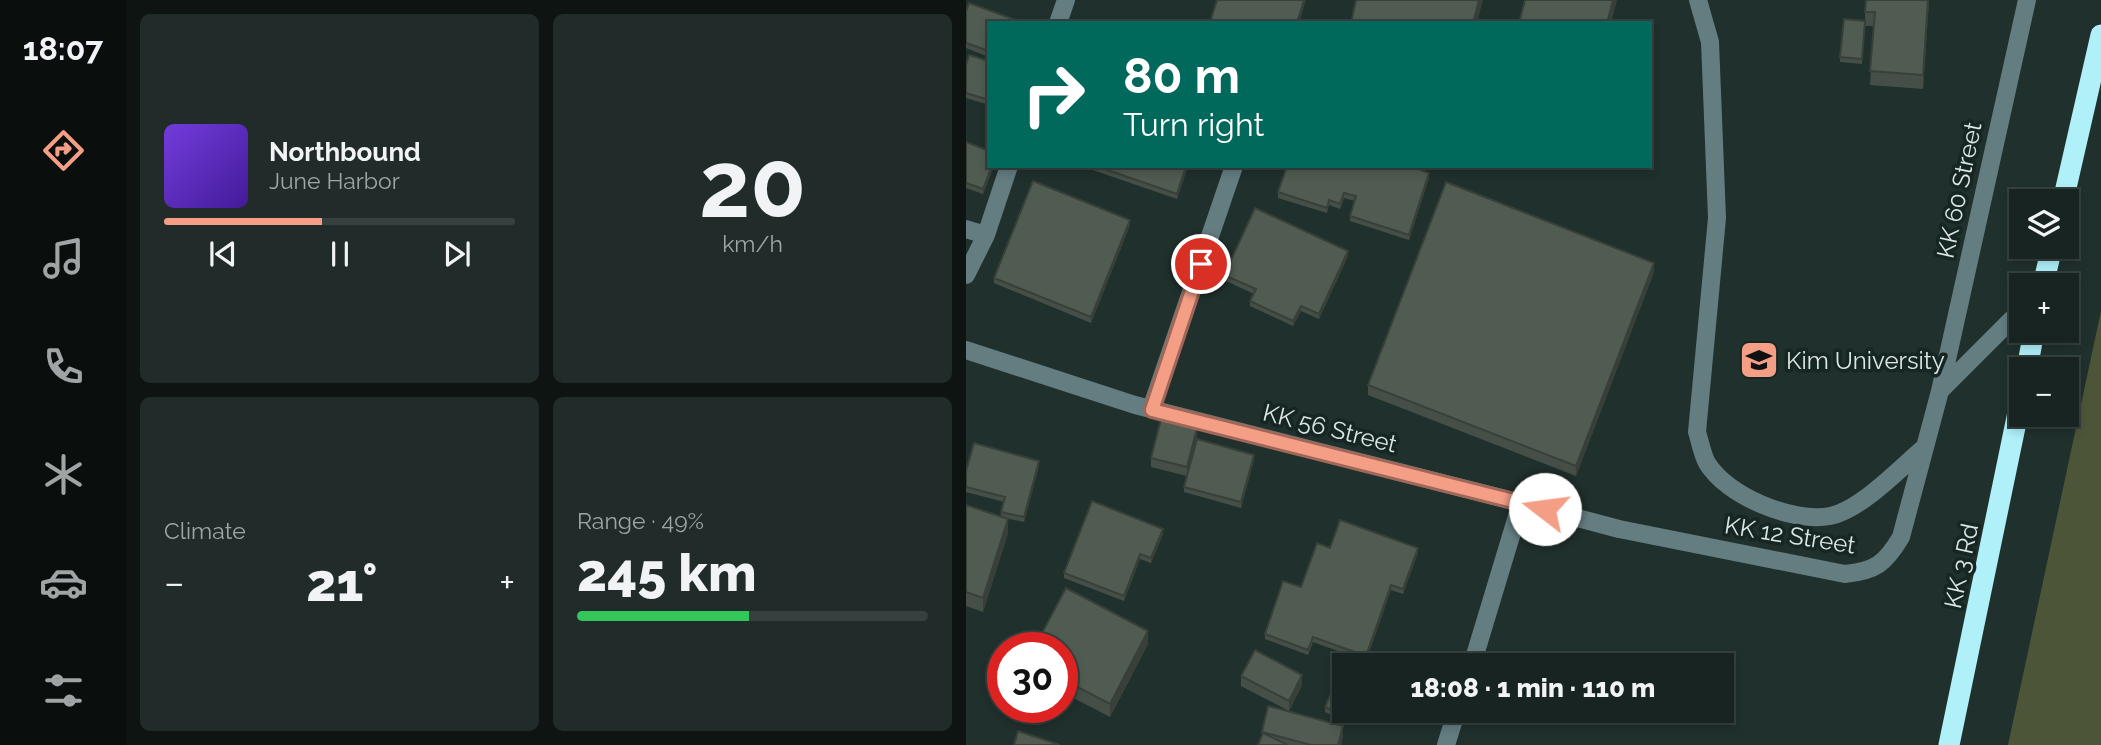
<!DOCTYPE html>
<html lang="en">
<head>
<meta charset="utf-8">
<style>
	:root { --surface:#182421; --page:#212c2a; --text:#f1f3f6; --muted:#9fa4a5; --line:#36413f; --accent:#f49e86 }
	body { margin:0; font-family:Raleway,sans-serif; background:var(--page); color:var(--text); height:100vh; display:flex; flex-direction:column; font-size:26px; white-space:nowrap }
	* { box-sizing:border-box; margin:0 }
	p { font-size:23px; color:var(--muted) }
	.icon { flex:none; width:38px; height:38px; fill:none; stroke:currentColor; stroke-width:2; stroke-linecap:round; stroke-linejoin:round }
	.map { position:relative; flex:1; overflow:hidden }
	.side { display:flex; flex-direction:column; gap:14px; padding:14px; background:#0d1412; width:840px }
	.side>* { flex:none }
	.top-card { position:absolute; left:21px; top:21px; width:665px; height:147px; border-radius:0px; box-shadow:0 4px 10px #0003,0 0 0 2px var(--line); background:#00695c; color:#fff; overflow:hidden }
	.fabs { position:absolute; left:1043px; top:189px; display:grid; gap:14px }
	.fabs a { display:grid; place-items:center; width:70px; height:70px; border-radius:0px; background:var(--surface); box-shadow:0 4px 10px #0003,0 0 0 2px var(--line); font-size:35px }
	.speed { position:absolute; left:21px; top:632px; display:flex; gap:14px; font-size:35px; font-weight:700; text-align:center }
	.speed>* { display:grid; place-content:center; width:91px; height:91px; border-radius:50%; background:var(--surface); box-shadow:0 4px 10px #0003,0 0 0 2px var(--line); line-height:1 }
	.speed .limit { border:10px solid #d22; background:#fff; color:#111 }
	.pin { position:absolute; display:grid; place-items:center; width:60px; height:60px; color:#fff; margin:-30px; border:4px solid #fff; border-radius:50%; box-shadow:0 2px 7px #0007 }
	.me { position:absolute; width:77px; margin:-38px; rotate:285deg; stroke-linejoin:round; filter:drop-shadow(0 0 5px #0008) }
	.turn { display:flex; align-items:center; gap:24px; height:147px; padding:0 21px; font-size:32px }
	.turn .icon { width:91px; height:91px; stroke-width:2.5 }
	.turn b { display:block; font-size:49px; line-height:60px }
	.big { font-size:52px; font-weight:800; line-height:1.1 }
	.side .card { flex:1; display:flex; flex-direction:column; justify-content:center; gap:10px; min-width:0; padding:0 24px; border-radius:10px; background:var(--page) }
	.side .dial { align-items:center; gap:0 }
	.dial b { font-size:91px; line-height:1 }
	.song { display:flex; align-items:center; gap:21px }
	.cover { width:84px; height:84px; border-radius:10px; background:linear-gradient(135deg,hsl(260 70% 55%),hsl(260 70% 35%)) }
	.played { height:7px; border-radius:4px; background:linear-gradient(90deg,var(--accent) 45%,var(--line) 45%) }
	.keys { display:flex; justify-content:space-around; direction:ltr }
	.heat { display:flex; justify-content:space-between; align-items:center; font-size:38px; direction:ltr }
	.charge { height:10px; border-radius:5px; background:linear-gradient(90deg,#34c759 49%,var(--line) 0) }
	.side .tiles { flex:1; display:grid; gap:14px; grid-template-columns:repeat(2,1fr) }
	.trip { position:absolute; left:366px; top:653px; width:402px; height:70px; border-radius:0px; background:var(--surface); box-shadow:0 4px 10px #0003,0 0 0 2px var(--line); font-weight:800; line-height:70px; text-align:center }
	main { display:flex; flex:1; min-height:0 }
	.tab-bar { display:flex; flex-direction:column; width:126px; justify-content:space-around; align-items:center; background:#0a0e0d; color:var(--muted) }
	.tab-bar .icon { width:49px; height:49px }
	.tab-bar .on { color:var(--accent) }
	.tab-bar b { font-size:32px; color:var(--text) }
	.map>svg:first-child { display:block }
	.green { fill:#4d5539 }
	.lines { fill:none; stroke-linecap:round; stroke-linejoin:round }
	.minor { stroke:#647d81; stroke-width:18 }
	.highway { stroke:#aff0f9; stroke-width:21 }
	.wall { fill:#454f47 }
	.shaded-wall { fill:#384039 }
	.building { fill:#505c52; stroke:#384039; stroke-width:2 }
	.route-casing { stroke:#9f6757; stroke-width:18 }
	.route { stroke:#f49e86; stroke-width:12 }
	.labels { text-anchor:middle; dominant-baseline:central; stroke-width:7; stroke-linejoin:round; paint-order:stroke }
	.street-label { font-size:24px; fill:#dce6e3; stroke:#162622 }
	.poi-label { font-size:24px; fill:#dce6e3; stroke:#162622; text-anchor:start }
</style>
</head>
<body>
<main>
<nav class="tab-bar">
<b>18:07</b>
<svg class="icon on" aria-label="directions" viewBox="0 0 24 24"><path d="M12 3l9 9-9 9-9-9zM9 14v-3h6M13 9l2 2-2 2"/></svg>
<svg class="icon" aria-label="music" viewBox="0 0 24 24"><path d="M9 18V5l10-2v13"/><circle cx="6" cy="18" r="3"/><circle cx="16" cy="16" r="3"/></svg>
<svg class="icon" aria-label="phone" viewBox="0 0 24 24"><path d="M5 4h4l2 5-3 2q2 4 5 5l2-3 5 2v4C11 20 4 13 5 4z"/></svg>
<svg class="icon" aria-label="climate" viewBox="0 0 24 24"><path d="M12 3v18M4 7l16 10M4 17L20 7"/></svg>
<svg class="icon" aria-label="car" viewBox="0 0 24 24"><path d="M5 17H2v-5l4-1 3-4h7l3 4 3 1v5h-3M9 17h6M6 11h13"/><circle cx="7" cy="17" r="2"/><circle cx="17" cy="17" r="2"/></svg>
<svg class="icon" aria-label="filters" viewBox="0 0 24 24"><path d="M4 7h16M4 17h16"/><circle cx="9" cy="7" r="2"/><circle cx="15" cy="17" r="2"/></svg>
</nav>
<section class="side">
<div class="tiles">
<div class="card">
<div class="song"><i class="cover"></i><div><b>Northbound</b><p>June Harbor</p></div></div>
<div class="played"></div>
<div class="keys"><svg class="icon" aria-label="previous" viewBox="0 0 24 24"><path d="M18 5L8 12l10 7zM5 5v14"/></svg><svg class="icon" aria-label="pause" viewBox="0 0 24 24"><path d="M8 5v14M16 5v14"/></svg><svg class="icon" aria-label="next" viewBox="0 0 24 24"><path d="M6 5l10 7-10 7zM19 5v14"/></svg></div>
</div>
<div class="card dial"><b>20</b><p>km/h</p></div>
<div class="card"><p>Climate</p>
<div class="heat"><a>−</a><b class="big">21°</b><a>+</a></div>
</div>
<div class="card"><p>Range · 49%</p><b class="big">245 km</b><div class="charge"></div></div>
</div>
</section>
<div class="map">
<svg width="1135" height="745" viewBox="0 0 1135 745">
	<rect width="100%" height="100%" fill="#20302c"/>
	<path class="green" d="M1135,311V745H1042Z"/>
	<g class="lines">
		<path class="minor" d="M732,0L744,42L751,218L731,432C734,441 736,454 741,463C761,496 826,523 864,516C895,510 934,468 959,447
			M92,23L100,0
			M0,229L20,235
			M0,275L20,235L43,166
			M0,350L169,405L555,503L506,665
			M974,391L1061,0
			M185,409L268,166
			M555,503L653,529L879,574C909,571 919,564 935,537L974,391L1055,310
			M480,745L491,710"/>
		<path class="highway" d="M1097,201L1135,35
			M1077,285L1086,247
			M1061,369L1068,331
			M983,745L1055,398"/>
	</g>
	<path class="wall" d="M963,0L957,89L904,85L908,26H899L896,64L874,62V57L899,21V12Z
		M0,11L23,23V57L0,48Z
		M245,19L333,23H245Z
		M23,61V105L0,98V65Z
		M0,142L23,166H28L17,194L0,188Z
		M115,166H222L211,199Z
		M463,178L443,240L384,221V216L389,201L378,198L374,209L363,205L361,213L312,198V192Z
		M164,225L125,323L28,283V278Z
		M382,256L353,319L335,311L327,326L284,306V301L288,294L258,280V275Z
		M688,272L610,476L402,395V385Z
		M231,438L221,476L185,467V458Z
		M288,460L275,508L218,492V487Z
		M73,466L58,522L35,517V512L38,502L0,492V471Z
		M0,505L42,533L17,612L0,606Z
		M197,534L185,563L174,559L158,601L98,578V573Z
		M364,548L452,553L437,594L425,590L400,661L347,642L342,655L299,639V634Z
		M182,644L144,717L96,692V648Z
		M275,676L336,685L323,711L275,686Z
		M359,707L378,710H388L383,723L359,712Z
		M296,732L377,735L375,745H292L296,737Z"/>
	<path class="shaded-wall" d="M338,0H340L333,23H331Z
		M513,0H517L511,23H507Z
		M647,0H651L645,23H641Z
		M962,0H963L957,89V75Z
		M26,166H28L17,194V189Z
		M220,166H222L211,199V194Z
		M463,173V178L443,240V235Z
		M164,220V225L125,323V317Z
		M382,251V256L353,319V314Z
		M688,263V272L610,476V466Z
		M335,306V311L327,326V321Z
		M231,428V438L221,476V467Z
		M288,455V460L275,508V502Z
		M73,461V466L58,522V517Z
		M42,519V533L17,612V598Z
		M197,529V534L185,563V558Z
		M452,548V553L437,594V589Z
		M174,554V559L158,601V596Z
		M425,585V590L400,661V656Z
		M182,631V644L144,717V704Z
		M336,675V685L323,711V701Z
		M377,726V735L375,745H372Z"/>
	<path class="building" d="M251,0H338L331,23H257L245,19Z
		M390,0H513L507,23H385Z
		M559,0H647L641,23H553Z
		M900,0H962L957,75L904,71L909,12H899Z
		M3,3L58,23H23V51L0,43V11Z
		M878,19L899,21L896,59L874,57Z
		M3,55L23,61V100L0,93V65Z
		M0,142L23,151V166H26L17,189L0,183Z
		M130,166H220L211,194Z
		M321,166H445L463,173L443,235L384,216L390,196L378,193L374,204L363,200L361,208L312,192Z
		M67,181L164,220L125,317L28,278Z
		M480,182L688,263L610,466L402,385Z
		M289,208L382,251L353,314L335,306L327,321L284,301L290,289L258,275Z
		M195,419L231,428L221,467L185,458Z
		M231,439L288,455L275,502L218,487Z
		M8,443L73,461L58,517L35,512L39,497L0,487V471Z
		M126,501L197,529L185,558L174,554L158,596L98,573Z
		M0,505L42,519L17,598L0,592Z
		M374,520L452,548L437,589L425,585L400,656L347,637L342,650L299,634L317,581L335,587L351,543L364,548Z
		M100,588L182,631L144,704L96,679V648H68Z
		M289,650L336,675L323,701L275,676Z
		M368,686L378,691V710H386L383,717L359,707Z
		M302,706L377,726L372,745H345L296,732Z
		M52,731L94,745H48Z
		M297,733L322,745H292Z"/>
	<g class="lines">
		<g class="route-casing">
			<path id="route" d="M235,264L186,410L579,509"/>
		</g>
		<use href="#route" class="route"/>
	</g>
	<defs>
		<g id="school-square" transform="scale(2.0125)"><rect x="-9" y="-9" width="18" height="18" rx="4" fill="#f49e86" stroke="#162622"/><path d="M0-5L7-2L0 1L-7-2ZM-4 1L0 2.5L4 1V4Q0 6-4 4Z" fill="#111"/></g>
	</defs>
	<g fill-rule="evenodd">
		<use href="#school-square" x="793" y="360"/>
	</g>
	<g class="labels">
		<g class="street-label">
			<text transform="translate(993 190) rotate(-78)">KK 60 Street</text>
			<text transform="translate(364 428) rotate(14)">KK 56 Street</text>
			<text transform="translate(824 535) rotate(9)">KK 12 Street</text>
			<text transform="translate(995 566) rotate(-78)">KK 3 Rd</text>
		</g>
		<g class="poi-label">
			<text x="820" y="360">Kim University</text>
		</g>
	</g>
</svg>
<div class="fabs">
<a><svg class="icon" aria-label="layers" viewBox="0 0 24 24"><path d="M12 4l9 5-9 5-9-5zM3 14l9 5 9-5"/></svg></a>
<a>+</a>
<a>−</a>
</div>
<div class="speed"><div class="limit">30</div></div>
<div class="pin" style="left:235px;top:264px;background:#d93025"><svg class="icon" aria-label="arrive" viewBox="0 0 24 24"><path d="M6 21V4h12l-3 4 3 4H6"/></svg></div>
<svg class="me" style="left:579px;top:509px" viewBox="-20 -20 40 40"><circle r="19" fill="#fff"/><path d="M0-13L10 11 0 6-10 11z" fill="#f49e86"/></svg>
<div class="trip">18:08 · 1 min · 110 m</div>
<div class="top-card">
<div class="turn"><svg class="icon" aria-label="right" viewBox="0 0 24 24"><path d="M7 20v-9h11M14 6l5 5-5 5"/></svg><div><b>80 m</b>Turn right</div></div>
</div>
</div>
</main>
</body>
</html>
